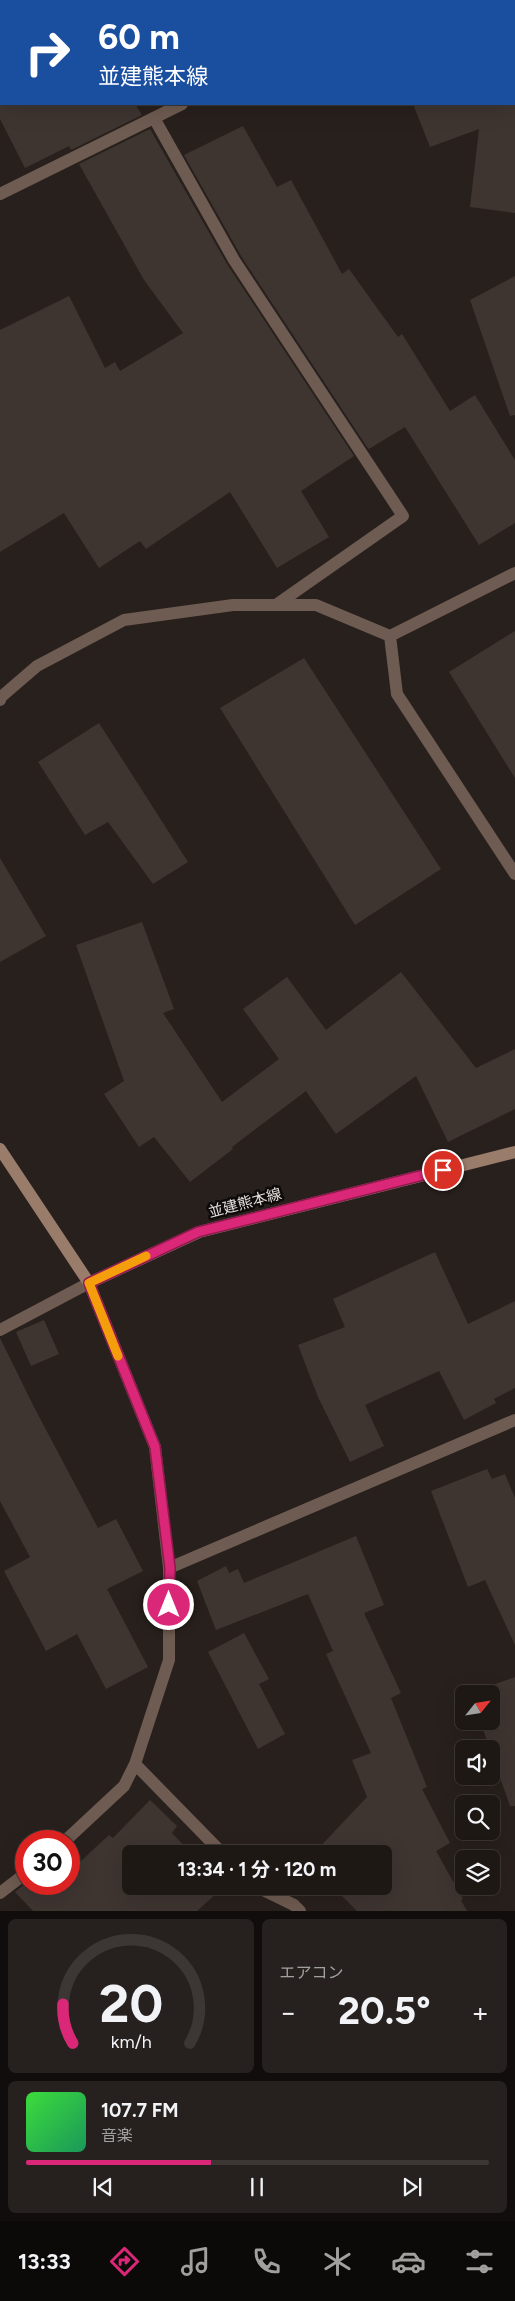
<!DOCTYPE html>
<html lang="ja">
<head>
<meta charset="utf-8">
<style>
	:root { --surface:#1e1815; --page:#26211e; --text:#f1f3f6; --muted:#a1a0a0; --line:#3c3734; --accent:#db2777 }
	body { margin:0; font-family:Figtree,"Noto Sans JP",sans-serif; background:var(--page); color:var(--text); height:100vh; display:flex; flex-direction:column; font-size:19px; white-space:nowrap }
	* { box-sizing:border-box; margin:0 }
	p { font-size:16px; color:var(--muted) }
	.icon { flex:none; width:28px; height:28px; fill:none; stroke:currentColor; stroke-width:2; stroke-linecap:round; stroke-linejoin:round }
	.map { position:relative; height:1911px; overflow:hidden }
	.panel { display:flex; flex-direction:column; gap:8px; padding:8px; background:#100d0c; flex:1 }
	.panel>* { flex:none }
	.guide { position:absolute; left:0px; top:0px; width:515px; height:105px; box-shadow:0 5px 20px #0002,0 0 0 1px var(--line); background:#1a4fa0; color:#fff; overflow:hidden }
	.needle { width:32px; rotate:60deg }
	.fabs { position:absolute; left:455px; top:1685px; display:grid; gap:10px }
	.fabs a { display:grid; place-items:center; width:45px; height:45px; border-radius:8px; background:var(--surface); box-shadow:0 5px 20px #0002,0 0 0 1px var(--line); font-size:25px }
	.speed { position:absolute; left:15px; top:1830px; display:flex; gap:10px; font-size:25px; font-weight:700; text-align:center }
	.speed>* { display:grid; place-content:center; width:65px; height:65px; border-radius:50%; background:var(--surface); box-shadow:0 5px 20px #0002,0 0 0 1px var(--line); line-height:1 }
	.speed .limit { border:8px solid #d22; background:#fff; color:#111 }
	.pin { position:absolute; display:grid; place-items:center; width:42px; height:42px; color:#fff; margin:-21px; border:2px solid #fff; border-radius:50%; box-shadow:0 1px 5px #0007 }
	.me { position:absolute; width:55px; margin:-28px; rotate:0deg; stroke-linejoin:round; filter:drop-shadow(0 0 4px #0008) }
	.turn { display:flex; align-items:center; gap:18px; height:105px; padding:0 15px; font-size:22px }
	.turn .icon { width:65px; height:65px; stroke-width:2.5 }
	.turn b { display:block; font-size:35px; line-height:42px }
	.big { font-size:38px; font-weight:700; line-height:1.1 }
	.panel .widget { flex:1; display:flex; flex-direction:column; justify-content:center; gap:8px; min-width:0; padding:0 18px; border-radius:8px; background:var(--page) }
	.panel .dial { align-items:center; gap:0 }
	.dial svg { height:130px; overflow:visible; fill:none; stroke:var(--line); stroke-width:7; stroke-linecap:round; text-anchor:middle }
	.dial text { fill:var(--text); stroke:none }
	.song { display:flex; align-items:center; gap:15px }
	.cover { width:60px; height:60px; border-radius:8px; background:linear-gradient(135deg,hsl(120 70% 55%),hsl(150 70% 35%)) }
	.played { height:5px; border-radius:2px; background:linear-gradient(90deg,var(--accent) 40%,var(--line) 40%) }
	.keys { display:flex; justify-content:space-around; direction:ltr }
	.heat { display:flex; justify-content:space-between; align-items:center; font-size:28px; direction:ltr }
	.panel .tiles { flex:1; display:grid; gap:8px; grid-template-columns:1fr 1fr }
	.widget:last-child { grid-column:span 2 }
	.trip { position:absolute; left:122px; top:1845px; width:270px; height:50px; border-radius:8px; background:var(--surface); box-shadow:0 5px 20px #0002,0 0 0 1px var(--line); font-weight:700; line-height:50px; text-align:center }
	.menu { display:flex; height:80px; justify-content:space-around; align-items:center; background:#0c0a08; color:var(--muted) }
	.menu .icon { width:35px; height:35px }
	.menu .current { color:var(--accent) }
	.menu b { font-size:22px; color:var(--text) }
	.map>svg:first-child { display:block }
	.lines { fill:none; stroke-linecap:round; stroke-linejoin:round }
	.stream { stroke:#704830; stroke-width:12 }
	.building { fill:#3e3531 }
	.service { stroke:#6e5b51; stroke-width:12 }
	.minor { stroke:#6e5b51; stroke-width:12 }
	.tertiary { stroke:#6e5b51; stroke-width:12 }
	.secondary { stroke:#9a7c6b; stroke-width:12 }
	.route-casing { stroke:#8e194d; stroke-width:12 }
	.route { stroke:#db2777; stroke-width:9 }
	.slow { stroke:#f59e0b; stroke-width:9 }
	.labels { text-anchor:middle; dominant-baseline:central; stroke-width:5; stroke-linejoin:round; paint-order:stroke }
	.street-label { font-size:15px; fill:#e3dedb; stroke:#0e0a09 }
</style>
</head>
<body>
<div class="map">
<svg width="515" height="1911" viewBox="0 0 515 1911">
	<rect width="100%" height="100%" fill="#28201c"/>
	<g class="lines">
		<path class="stream" d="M123,0L124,1
			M336,1L338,0"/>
	</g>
	<path class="building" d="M0,104H135L142,115L71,150L69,146L25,168L0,119Z
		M413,104H515V213L470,207L479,129L430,147Z
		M243,126L277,187L291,180L342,274L349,269L398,337L402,334L450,411L475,395L515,460V523L479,545L405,427L369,449L367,447L241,256L184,155Z
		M150,129L227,264L354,456L301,491L329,537L277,568L230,492L146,549L140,541L99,568L64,513L0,552V330L69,296L105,368L115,362L120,371L183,333L144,280L79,164Z
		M515,276V415L510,416L470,300Z
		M515,631V778L449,672Z
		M304,658L441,869L355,925L220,708Z
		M99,723L188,862L153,884L108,822L85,835L38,762Z
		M0,858L46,936L0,962Z
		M142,922L174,1009L163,1013L222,1102L279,1059L243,1009L287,977L326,1030L401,972L476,1068L515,1049V1109L448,1142L416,1076L336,1134L306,1091L232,1147L233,1149L190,1182L154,1137L139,1147L104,1094L124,1081L76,945Z
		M435,1252L468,1324L515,1301V1388L494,1399L496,1403L464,1420L439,1371L365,1405L384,1446L350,1462L318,1397L298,1345L345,1327L333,1299Z
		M44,1320L59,1354L31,1366L16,1332Z
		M0,1338L34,1407L98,1528L116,1519L143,1571L107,1589L148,1667L106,1689L77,1634L46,1651L4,1571L30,1557L0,1501Z
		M487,1469L492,1479L505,1474L515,1498V1645L485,1580L468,1587L431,1491Z
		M356,1536L384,1605L364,1613L401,1693L391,1698L427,1787L422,1789L450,1843L436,1851L463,1899L461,1900L467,1911H357L342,1896L350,1887L349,1886H384V1854L314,1853L367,1797L352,1760L371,1753L326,1654L333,1651L308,1594L216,1630L197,1581L226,1566L229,1573L238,1569L244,1583Z
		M244,1633L269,1679L259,1684L285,1734L258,1749L208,1652Z
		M515,1677V1806H510L480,1721H491V1694L470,1693Z
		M150,1800L177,1826L172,1833L192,1854H131V1886H217V1893L197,1911H33L15,1892L26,1883L69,1884V1872L109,1835L113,1838Z"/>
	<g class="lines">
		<path class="service" d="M154,118L234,260L403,516L276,605"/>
		<path class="minor" d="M389,1L391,0
			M0,194L182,104
			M390,636L515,573
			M0,700L1,697L37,666L124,620L233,605H316L390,636L397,694L515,874
			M169,1568L515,1420
			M135,1764L223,1854
			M65,1841L124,1786L135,1764L169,1660V1568L155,1447L89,1283
			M255,1886L294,1905L300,1911
			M0,1893L26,1873"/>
		<path class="tertiary" d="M0,1330L89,1283"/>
		<path class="secondary" d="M0,1149L89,1283L199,1232L515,1152"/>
	</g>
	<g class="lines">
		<g class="route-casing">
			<path id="route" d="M169,1605L170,1568L155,1447L89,1283L198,1232L443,1170"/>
		</g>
		<use href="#route" class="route"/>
		<path class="slow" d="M118,1356L89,1283L146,1256"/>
	</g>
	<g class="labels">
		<g class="street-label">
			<text transform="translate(245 1203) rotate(-15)">並建熊本線</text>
		</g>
	</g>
</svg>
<div class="fabs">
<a><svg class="needle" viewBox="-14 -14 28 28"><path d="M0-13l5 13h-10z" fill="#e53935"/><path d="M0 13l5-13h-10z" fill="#a1a0a0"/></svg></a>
<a><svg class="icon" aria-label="sound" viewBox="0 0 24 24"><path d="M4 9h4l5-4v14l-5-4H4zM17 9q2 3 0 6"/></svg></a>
<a><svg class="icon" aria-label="search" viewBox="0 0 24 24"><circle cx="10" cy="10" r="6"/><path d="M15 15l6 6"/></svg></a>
<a><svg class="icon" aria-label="layers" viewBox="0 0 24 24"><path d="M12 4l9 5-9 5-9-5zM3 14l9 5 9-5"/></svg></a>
</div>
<div class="speed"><div class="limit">30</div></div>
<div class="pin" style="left:443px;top:1170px;background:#d93025"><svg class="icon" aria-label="arrive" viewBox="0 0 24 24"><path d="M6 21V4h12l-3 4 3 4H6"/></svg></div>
<svg class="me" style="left:169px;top:1605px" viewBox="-20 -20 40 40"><circle r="17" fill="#db2777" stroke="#fff" stroke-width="3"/><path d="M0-11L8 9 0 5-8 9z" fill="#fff"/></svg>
<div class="trip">13:34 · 1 分 · 120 m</div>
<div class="guide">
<div class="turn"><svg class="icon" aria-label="right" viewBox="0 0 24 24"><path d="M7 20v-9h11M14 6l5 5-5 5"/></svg><div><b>60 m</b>並建熊本線</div></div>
</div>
</div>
<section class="panel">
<div class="tiles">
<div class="widget dial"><svg viewBox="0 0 100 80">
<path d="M14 69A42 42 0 1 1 86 69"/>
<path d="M14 69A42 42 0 0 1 8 45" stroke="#db2777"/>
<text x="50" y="56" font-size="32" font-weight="700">20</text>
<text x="50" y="72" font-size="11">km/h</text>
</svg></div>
<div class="widget"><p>エアコン</p>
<div class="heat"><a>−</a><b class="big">20.5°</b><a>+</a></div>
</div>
<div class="widget">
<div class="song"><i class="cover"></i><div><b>107.7 FM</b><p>音楽</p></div></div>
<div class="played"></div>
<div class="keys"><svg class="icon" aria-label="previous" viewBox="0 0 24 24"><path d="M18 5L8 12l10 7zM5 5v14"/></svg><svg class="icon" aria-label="pause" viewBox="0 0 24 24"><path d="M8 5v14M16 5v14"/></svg><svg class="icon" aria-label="next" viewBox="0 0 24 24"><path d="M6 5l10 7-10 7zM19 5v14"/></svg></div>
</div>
</div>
</section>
<nav class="menu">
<b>13:33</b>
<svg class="icon current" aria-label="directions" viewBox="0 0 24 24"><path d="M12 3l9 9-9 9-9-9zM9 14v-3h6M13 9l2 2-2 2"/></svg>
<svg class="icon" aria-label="music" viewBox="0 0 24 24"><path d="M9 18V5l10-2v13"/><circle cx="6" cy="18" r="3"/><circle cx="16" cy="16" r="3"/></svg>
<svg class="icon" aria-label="phone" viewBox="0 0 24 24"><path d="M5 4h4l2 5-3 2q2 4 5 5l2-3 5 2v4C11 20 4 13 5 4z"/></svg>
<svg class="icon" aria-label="climate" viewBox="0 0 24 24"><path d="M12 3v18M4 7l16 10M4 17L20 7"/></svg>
<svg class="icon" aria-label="car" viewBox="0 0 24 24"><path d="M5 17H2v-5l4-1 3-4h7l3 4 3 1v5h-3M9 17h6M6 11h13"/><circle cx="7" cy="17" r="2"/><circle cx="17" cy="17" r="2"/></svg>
<svg class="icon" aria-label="filters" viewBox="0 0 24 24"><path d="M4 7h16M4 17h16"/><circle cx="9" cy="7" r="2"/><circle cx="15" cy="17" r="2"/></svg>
</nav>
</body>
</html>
